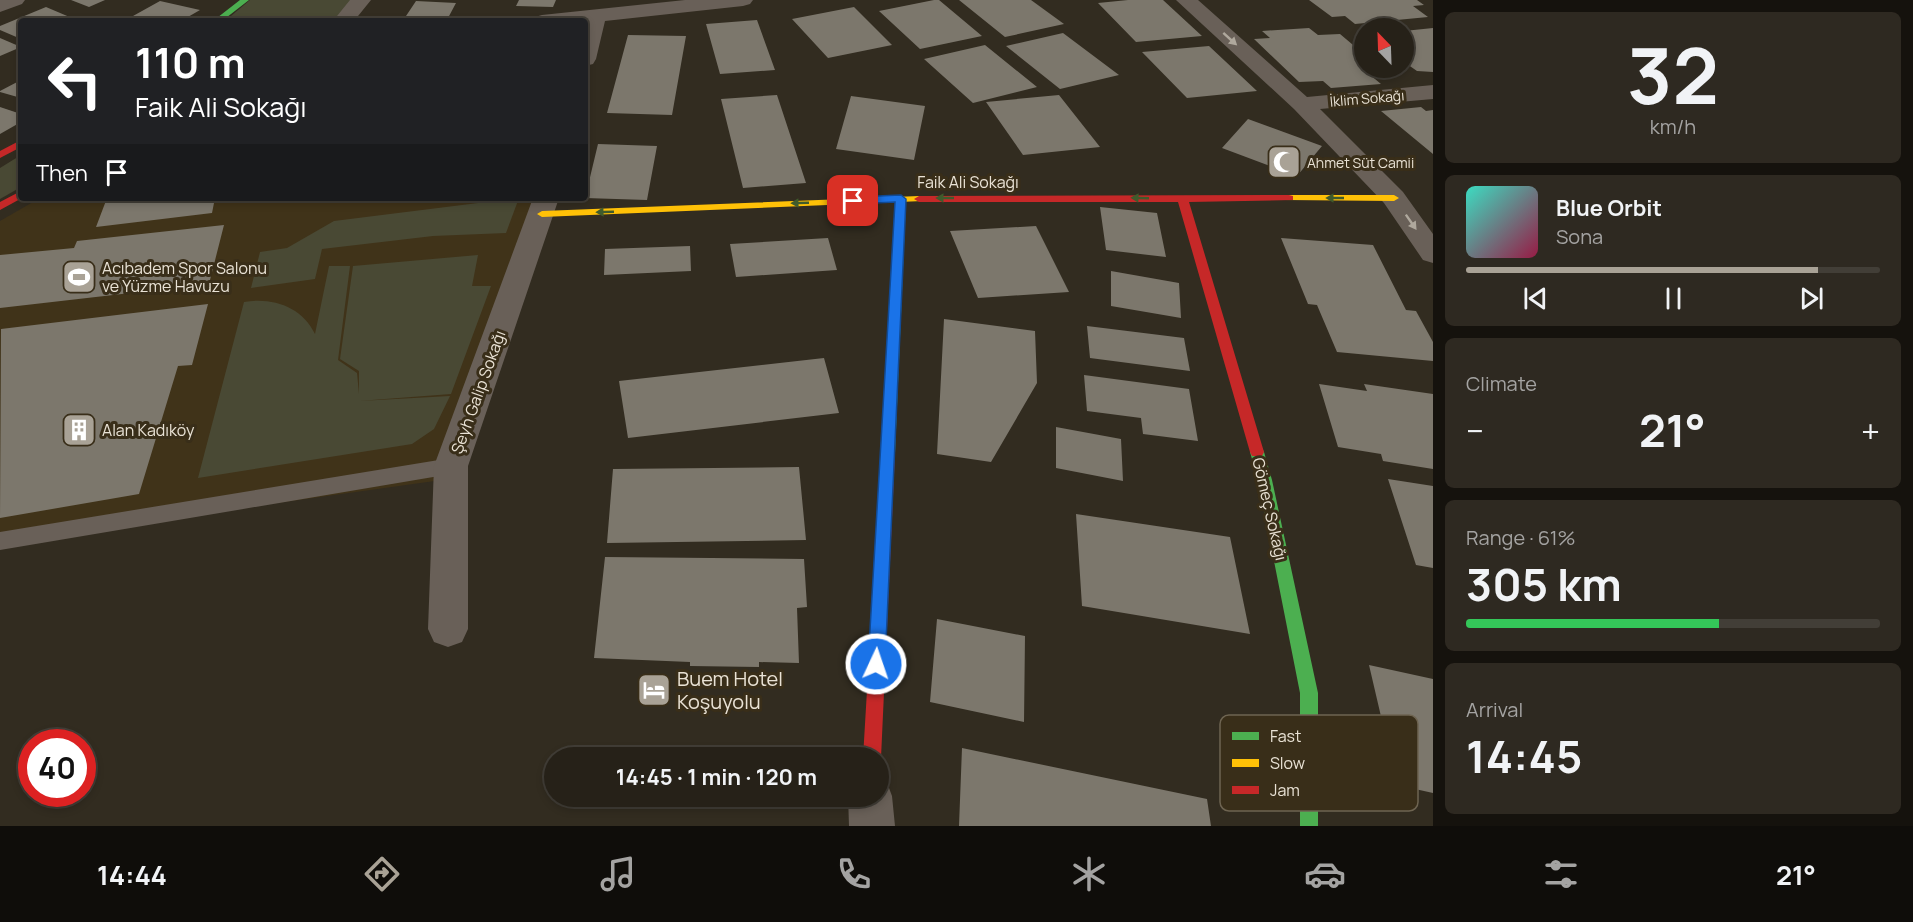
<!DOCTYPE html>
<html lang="en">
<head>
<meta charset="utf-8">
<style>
	:root { --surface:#262118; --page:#2e2921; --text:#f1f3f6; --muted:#a4a3a2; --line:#423e37; --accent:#a9a296 }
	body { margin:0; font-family:Manrope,sans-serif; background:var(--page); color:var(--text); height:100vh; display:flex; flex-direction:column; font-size:22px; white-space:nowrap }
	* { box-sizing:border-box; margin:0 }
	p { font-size:20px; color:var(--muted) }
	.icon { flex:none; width:33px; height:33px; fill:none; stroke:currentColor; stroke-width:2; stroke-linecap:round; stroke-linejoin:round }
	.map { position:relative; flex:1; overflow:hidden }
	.drawer { display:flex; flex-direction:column; gap:12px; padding:12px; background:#15120d; width:480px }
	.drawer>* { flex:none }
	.top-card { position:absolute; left:18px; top:18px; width:570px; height:183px; border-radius:6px; box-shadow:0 3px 9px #0003,0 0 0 2px var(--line); background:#202124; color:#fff; overflow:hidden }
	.needle { width:39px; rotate:337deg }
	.tools { position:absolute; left:1354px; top:18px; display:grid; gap:12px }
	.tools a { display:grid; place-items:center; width:60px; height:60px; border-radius:50%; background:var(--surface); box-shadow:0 3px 9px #0003,0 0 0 2px var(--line); font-size:30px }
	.speed { position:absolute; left:18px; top:729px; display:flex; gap:12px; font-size:30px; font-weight:700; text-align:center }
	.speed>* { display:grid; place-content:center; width:78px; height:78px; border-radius:50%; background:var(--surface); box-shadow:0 3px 9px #0003,0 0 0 2px var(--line); line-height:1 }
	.speed .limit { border:9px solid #d22; background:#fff; color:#111 }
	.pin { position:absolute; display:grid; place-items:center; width:51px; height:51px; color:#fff; margin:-26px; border-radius:12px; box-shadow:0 3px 9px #0006 }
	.me { position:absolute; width:66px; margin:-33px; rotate:3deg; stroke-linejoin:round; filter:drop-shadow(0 0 4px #0008) }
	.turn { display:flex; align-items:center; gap:21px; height:126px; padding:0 18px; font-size:27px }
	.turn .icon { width:78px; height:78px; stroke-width:2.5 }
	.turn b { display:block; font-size:42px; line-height:51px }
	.then { display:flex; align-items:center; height:57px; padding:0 18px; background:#0003; gap:12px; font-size:22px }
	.big { font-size:45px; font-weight:700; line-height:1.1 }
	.drawer .card { flex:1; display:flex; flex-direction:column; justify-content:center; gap:9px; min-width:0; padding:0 21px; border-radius:9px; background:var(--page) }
	.drawer .dial { align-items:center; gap:0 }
	.dial b { font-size:78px; line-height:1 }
	.song { display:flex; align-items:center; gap:18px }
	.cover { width:72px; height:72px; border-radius:9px; background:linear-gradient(135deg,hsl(170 70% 55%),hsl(340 70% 35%)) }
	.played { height:6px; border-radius:3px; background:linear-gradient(90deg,var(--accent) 85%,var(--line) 85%) }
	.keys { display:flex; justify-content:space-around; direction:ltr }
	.heat { display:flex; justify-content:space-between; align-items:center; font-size:33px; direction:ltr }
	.charge { height:9px; border-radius:4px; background:linear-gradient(90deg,#34c759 61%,var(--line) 0) }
	.trip { position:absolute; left:544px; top:747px; width:345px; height:60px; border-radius:30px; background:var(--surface); box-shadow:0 3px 9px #0003,0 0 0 2px var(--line); font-weight:700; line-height:60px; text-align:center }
	.tab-bar { display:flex; height:96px; justify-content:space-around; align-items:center; background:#0f0d0a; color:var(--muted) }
	.tab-bar .icon { width:42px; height:42px }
	.tab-bar .on { color:var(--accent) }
	.tab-bar b { font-size:27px; color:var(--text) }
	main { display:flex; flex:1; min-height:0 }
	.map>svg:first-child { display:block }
	.built { fill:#403319 }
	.green { fill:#494934 }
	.building { fill:#7c776c }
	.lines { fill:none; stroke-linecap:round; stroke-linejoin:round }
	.lane { fill:#696058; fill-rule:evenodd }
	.street { fill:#696058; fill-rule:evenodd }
	.fast { fill:#4caf50; fill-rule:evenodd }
	.slow { fill:#ffc107; fill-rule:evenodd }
	.jam { fill:#c62828; fill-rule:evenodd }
	.oneway { fill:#afa89d }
	.oneway2 { fill:#405b2c }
	.route { fill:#1a73e8; stroke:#114b97; stroke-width:1.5 }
	.labels { text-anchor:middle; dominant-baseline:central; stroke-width:6; stroke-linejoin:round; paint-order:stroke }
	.far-street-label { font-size:14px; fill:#e9e2d5; stroke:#392e19 }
	.far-poi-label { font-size:14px; fill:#e9e2d5; stroke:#392e19; text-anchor:start }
	.street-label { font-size:16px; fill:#e9e2d5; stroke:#392e19 }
	.poi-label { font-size:16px; fill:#e9e2d5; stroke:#392e19; text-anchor:start }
	.near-poi-label { font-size:20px; fill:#e9e2d5; stroke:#392e19; text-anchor:start }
	.key { fill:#392e19; stroke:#6e6451; stroke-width:1.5 }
	.key-label { font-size:16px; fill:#e9e2d5 }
</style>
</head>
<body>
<main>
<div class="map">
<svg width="1433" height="826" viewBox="0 0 1433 826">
	<rect width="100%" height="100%" fill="#322c20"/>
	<path class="built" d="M40,198H546L456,478L0,542V221Z"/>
	<path class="green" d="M250,0H357L339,21H225Z
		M21,155V187L0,199V168Z
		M519,198L506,233L433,236L322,249L315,279L251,288L260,252L287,248L334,221Z
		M478,255L472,286H491L451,394L359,401L450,396L434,429L412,444L198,478L244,302C273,297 302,307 315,334L329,266H350L338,360L357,373L359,394V371L340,359L353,266Z"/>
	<path class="building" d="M71,0H105L89,7Z
		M519,0H556L553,7L516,6Z
		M934,0H939L982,36L920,49L879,11Z
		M959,0H1031L1064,24L1005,37Z
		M1128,0H1163L1202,36L1136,42L1098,3Z
		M1309,0H1417L1424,5L1413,6L1428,17L1355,24L1345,16L1332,17Z
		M160,1L200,10L181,21H124Z
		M416,1L456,3L448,18L406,16Z
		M46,7L79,21H21V39L0,30V26Z
		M854,7L892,45L828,58L792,19Z
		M757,20L775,70L720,74L706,24Z
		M1309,28L1318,35L1340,34L1365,55V68H1380L1387,73L1369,74L1381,84L1331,88L1323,81L1299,82L1254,39L1270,38L1262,31Z
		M1433,28V72L1417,71L1404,62V31Z
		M1063,33L1119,75L1060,89L1006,46Z
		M628,35L686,36L672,115L607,113Z
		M0,38L21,47L0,56Z
		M985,45L1037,87L973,103L924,59Z
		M1209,46L1257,91L1187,98L1142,52Z
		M21,80V98L0,92V91Z
		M777,95L806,183L743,188L721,99Z
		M1059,95L1100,147L1023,155L986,102Z
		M851,96L925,106L914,160L836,149Z
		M0,107L21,114V122L0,134Z
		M1421,107L1426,111L1433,110V154L1381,111Z
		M1248,119L1322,146L1297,176L1222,148Z
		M598,144L657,146L647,200L585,198Z
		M107,198H215L212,213L96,227Z
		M1100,207L1157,213L1166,257L1106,250Z
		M224,225L209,284L0,308V255L74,248L77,241Z
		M1036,226L1069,292L978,298L950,231Z
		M828,238L837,270L736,277L730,244Z
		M1281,238L1373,245L1406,310L1416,311L1433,342V361L1337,352L1317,305L1308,304Z
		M690,246L691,271L604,275L605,249Z
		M1111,271L1179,283L1181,318L1111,306Z
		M208,304L192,365L178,366L139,494L0,518L1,329Z
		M944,319L1035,331L1037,383L991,462L937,454Z
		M1087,326L1184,338L1190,371L1090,358Z
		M824,358L839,413L628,438L619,381Z
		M1084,375L1189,389L1198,441L1143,434L1141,418L1087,411Z
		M1319,384L1367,391L1364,384L1433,394V469L1383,461L1381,454L1338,447Z
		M1056,427L1121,439L1123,481L1056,468Z
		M799,467L806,540L607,543L613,469Z
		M1388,479L1433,486V568L1416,565Z
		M1076,514L1230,537L1250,634L1082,606Z
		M605,557L804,559L807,607L797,608L799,663L759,662V667L690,666V662L594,658Z
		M937,619L1025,636L1024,722L930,702Z
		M1369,665L1433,679V793L1397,785Z
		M962,748L1207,799L1211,826H959Z"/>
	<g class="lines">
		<path class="lane" d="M451,458L458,460L461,466L458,472L451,474L0,550V532Z"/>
		<path class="street" d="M0,0H25L22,4L0,12Z
			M350,0H371L354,21H333Z
			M685,0H753L750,4L743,6L605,21L596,59L593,64L585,66V21H532L535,17L542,15Z
			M1176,0H1198L1307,97L1433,85V99L1320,109L1403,192L1433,234V263L1423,260L1384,203L1294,109Z
			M533,198H559L468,466V629L462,642L448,647L434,642L428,629L434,466Z
			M879,777L886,780L892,796L895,826H849L848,796H879Z"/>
		<path class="fast" d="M240,0H249L222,21H213Z
			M901,196L906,199L895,453L893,457H883L881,453L896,199Z
			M1257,447L1262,448L1264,452L1272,480L1318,693V826H1300V693L1258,480L1250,452L1252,448Z"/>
		<path class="slow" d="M1289,195H1394L1399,198L1394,201L1285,200V196Z
			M919,196L924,199L923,201L542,217L537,214L542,211Z"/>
		<path class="jam" d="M21,140V147L0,158V151Z
			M21,191L22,198L0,210V202Z
			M1289,195L1293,196V200L1189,202L1264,452L1262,456H1252L1250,452L1178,202H919L914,199L919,196Z
			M888,448L893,449L895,453L881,758L879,763V758H863L881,453L883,449Z"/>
	</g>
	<defs><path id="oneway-solid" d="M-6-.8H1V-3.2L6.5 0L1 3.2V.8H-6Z" transform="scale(1.5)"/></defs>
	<g class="oneway">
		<use href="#oneway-solid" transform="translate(1230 39) rotate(42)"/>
		<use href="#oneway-solid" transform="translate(1411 222) rotate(55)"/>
	</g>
	<g class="oneway2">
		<use href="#oneway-solid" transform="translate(945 198) rotate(180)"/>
		<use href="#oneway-solid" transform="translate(1140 198) rotate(-178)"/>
		<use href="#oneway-solid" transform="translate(1335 198) rotate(180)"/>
		<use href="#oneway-solid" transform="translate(800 203) rotate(178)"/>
		<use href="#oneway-solid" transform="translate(605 212) rotate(178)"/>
	</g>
	<path class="route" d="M901,195L906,199L885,664L882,670L876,672L870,670L868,664L895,202L853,204L847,201L853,197Z"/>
	<defs>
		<g id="mosque-square" transform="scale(1.725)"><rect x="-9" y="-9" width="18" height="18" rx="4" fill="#a9a296" stroke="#392e19"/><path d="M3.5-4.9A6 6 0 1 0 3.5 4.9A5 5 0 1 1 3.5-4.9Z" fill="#fff"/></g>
		<g id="stadium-square" transform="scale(1.725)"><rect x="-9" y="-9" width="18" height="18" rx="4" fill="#a9a296" stroke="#392e19"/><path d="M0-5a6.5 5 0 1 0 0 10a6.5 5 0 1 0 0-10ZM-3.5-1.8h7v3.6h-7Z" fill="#fff"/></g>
		<g id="building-square" transform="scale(1.725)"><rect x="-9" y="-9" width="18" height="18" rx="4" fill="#a9a296" stroke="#392e19"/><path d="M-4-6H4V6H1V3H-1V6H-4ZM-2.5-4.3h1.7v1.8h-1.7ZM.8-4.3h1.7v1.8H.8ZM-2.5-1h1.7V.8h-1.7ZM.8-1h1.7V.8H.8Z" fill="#fff"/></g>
		<g id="hotel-square" transform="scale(1.725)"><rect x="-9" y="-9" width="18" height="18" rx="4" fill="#a9a296" stroke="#392e19"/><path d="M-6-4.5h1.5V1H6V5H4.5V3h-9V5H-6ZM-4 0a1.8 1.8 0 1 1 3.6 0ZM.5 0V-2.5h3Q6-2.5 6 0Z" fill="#fff"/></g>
	</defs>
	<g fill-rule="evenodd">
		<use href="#mosque-square" x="1284" y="162"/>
		<use href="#stadium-square" x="79" y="277"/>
		<use href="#building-square" x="79" y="430"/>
		<use href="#hotel-square" x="654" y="690"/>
	</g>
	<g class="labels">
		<g class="far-street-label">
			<text transform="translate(1367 98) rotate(-5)">İklim Sokağı</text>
		</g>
		<g class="far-poi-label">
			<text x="1307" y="162">Ahmet Süt Camii</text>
		</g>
		<g class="street-label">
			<text x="968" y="182">Faik Ali Sokağı</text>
			<text transform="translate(478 392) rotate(-70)">Şeyh Galip Sokağı</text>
			<text transform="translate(1270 509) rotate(77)">Gömeç Sokağı</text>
		</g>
		<g class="poi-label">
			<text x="102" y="268">Acıbadem Spor Salonu<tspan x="102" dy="18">ve Yüzme Havuzu</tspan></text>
			<text x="102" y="430">Alan Kadıköy</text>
		</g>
		<g class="near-poi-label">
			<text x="677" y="678">Buem Hotel<tspan x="677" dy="23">Koşuyolu</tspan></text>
		</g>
	</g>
	<rect x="1220" y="715" width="198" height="96" rx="9" class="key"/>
	<rect x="1232" y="732" width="27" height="8" fill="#4caf50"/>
	<rect x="1232" y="759" width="27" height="8" fill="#ffc107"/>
	<rect x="1232" y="786" width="27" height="8" fill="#c62828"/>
	<g class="key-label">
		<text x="1270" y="742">Fast</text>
		<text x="1270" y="769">Slow</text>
		<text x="1270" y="796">Jam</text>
	</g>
</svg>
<div class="tools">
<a><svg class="needle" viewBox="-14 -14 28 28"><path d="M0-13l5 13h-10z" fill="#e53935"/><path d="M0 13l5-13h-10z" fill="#a4a3a2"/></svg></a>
</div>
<div class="speed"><div class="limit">40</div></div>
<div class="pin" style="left:853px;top:201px;background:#d93025"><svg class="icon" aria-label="arrive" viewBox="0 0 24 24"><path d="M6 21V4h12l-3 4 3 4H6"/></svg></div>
<svg class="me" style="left:876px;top:664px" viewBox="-20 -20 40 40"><circle r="17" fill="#1a73e8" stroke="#fff" stroke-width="3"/><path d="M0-11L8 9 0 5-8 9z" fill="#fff"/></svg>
<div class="trip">14:45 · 1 min · 120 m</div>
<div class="top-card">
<div class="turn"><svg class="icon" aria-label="left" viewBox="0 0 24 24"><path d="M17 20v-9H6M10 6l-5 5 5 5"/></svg><div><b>110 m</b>Faik Ali Sokağı</div></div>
<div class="then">Then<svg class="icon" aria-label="arrive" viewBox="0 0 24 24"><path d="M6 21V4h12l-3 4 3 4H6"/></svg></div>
</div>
</div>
<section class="drawer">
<div class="card dial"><b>32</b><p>km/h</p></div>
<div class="card">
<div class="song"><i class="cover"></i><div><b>Blue Orbit</b><p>Sona</p></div></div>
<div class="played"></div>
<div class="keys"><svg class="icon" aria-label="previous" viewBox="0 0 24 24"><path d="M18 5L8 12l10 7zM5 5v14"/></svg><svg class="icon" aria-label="pause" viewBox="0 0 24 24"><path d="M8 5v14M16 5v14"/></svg><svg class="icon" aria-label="next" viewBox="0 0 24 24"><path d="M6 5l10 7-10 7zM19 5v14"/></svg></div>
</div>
<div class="card"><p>Climate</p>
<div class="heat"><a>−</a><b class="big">21°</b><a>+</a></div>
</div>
<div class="card"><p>Range · 61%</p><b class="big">305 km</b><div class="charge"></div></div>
<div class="card"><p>Arrival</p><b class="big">14:45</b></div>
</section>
</main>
<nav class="tab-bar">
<b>14:44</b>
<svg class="icon on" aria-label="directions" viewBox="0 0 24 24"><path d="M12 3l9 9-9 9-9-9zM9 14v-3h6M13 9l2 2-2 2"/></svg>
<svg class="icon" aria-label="music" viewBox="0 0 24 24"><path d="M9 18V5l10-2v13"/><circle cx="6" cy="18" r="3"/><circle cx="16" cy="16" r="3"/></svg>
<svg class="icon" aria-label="phone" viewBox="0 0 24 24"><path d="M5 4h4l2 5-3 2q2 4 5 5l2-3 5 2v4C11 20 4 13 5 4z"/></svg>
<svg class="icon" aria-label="climate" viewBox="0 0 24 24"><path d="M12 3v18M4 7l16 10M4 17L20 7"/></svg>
<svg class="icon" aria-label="car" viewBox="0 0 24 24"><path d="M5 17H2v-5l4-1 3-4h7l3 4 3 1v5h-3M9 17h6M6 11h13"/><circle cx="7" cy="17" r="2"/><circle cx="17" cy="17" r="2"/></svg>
<svg class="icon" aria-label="filters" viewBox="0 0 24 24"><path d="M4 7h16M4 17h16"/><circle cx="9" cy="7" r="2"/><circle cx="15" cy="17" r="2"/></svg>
<b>21°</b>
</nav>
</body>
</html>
